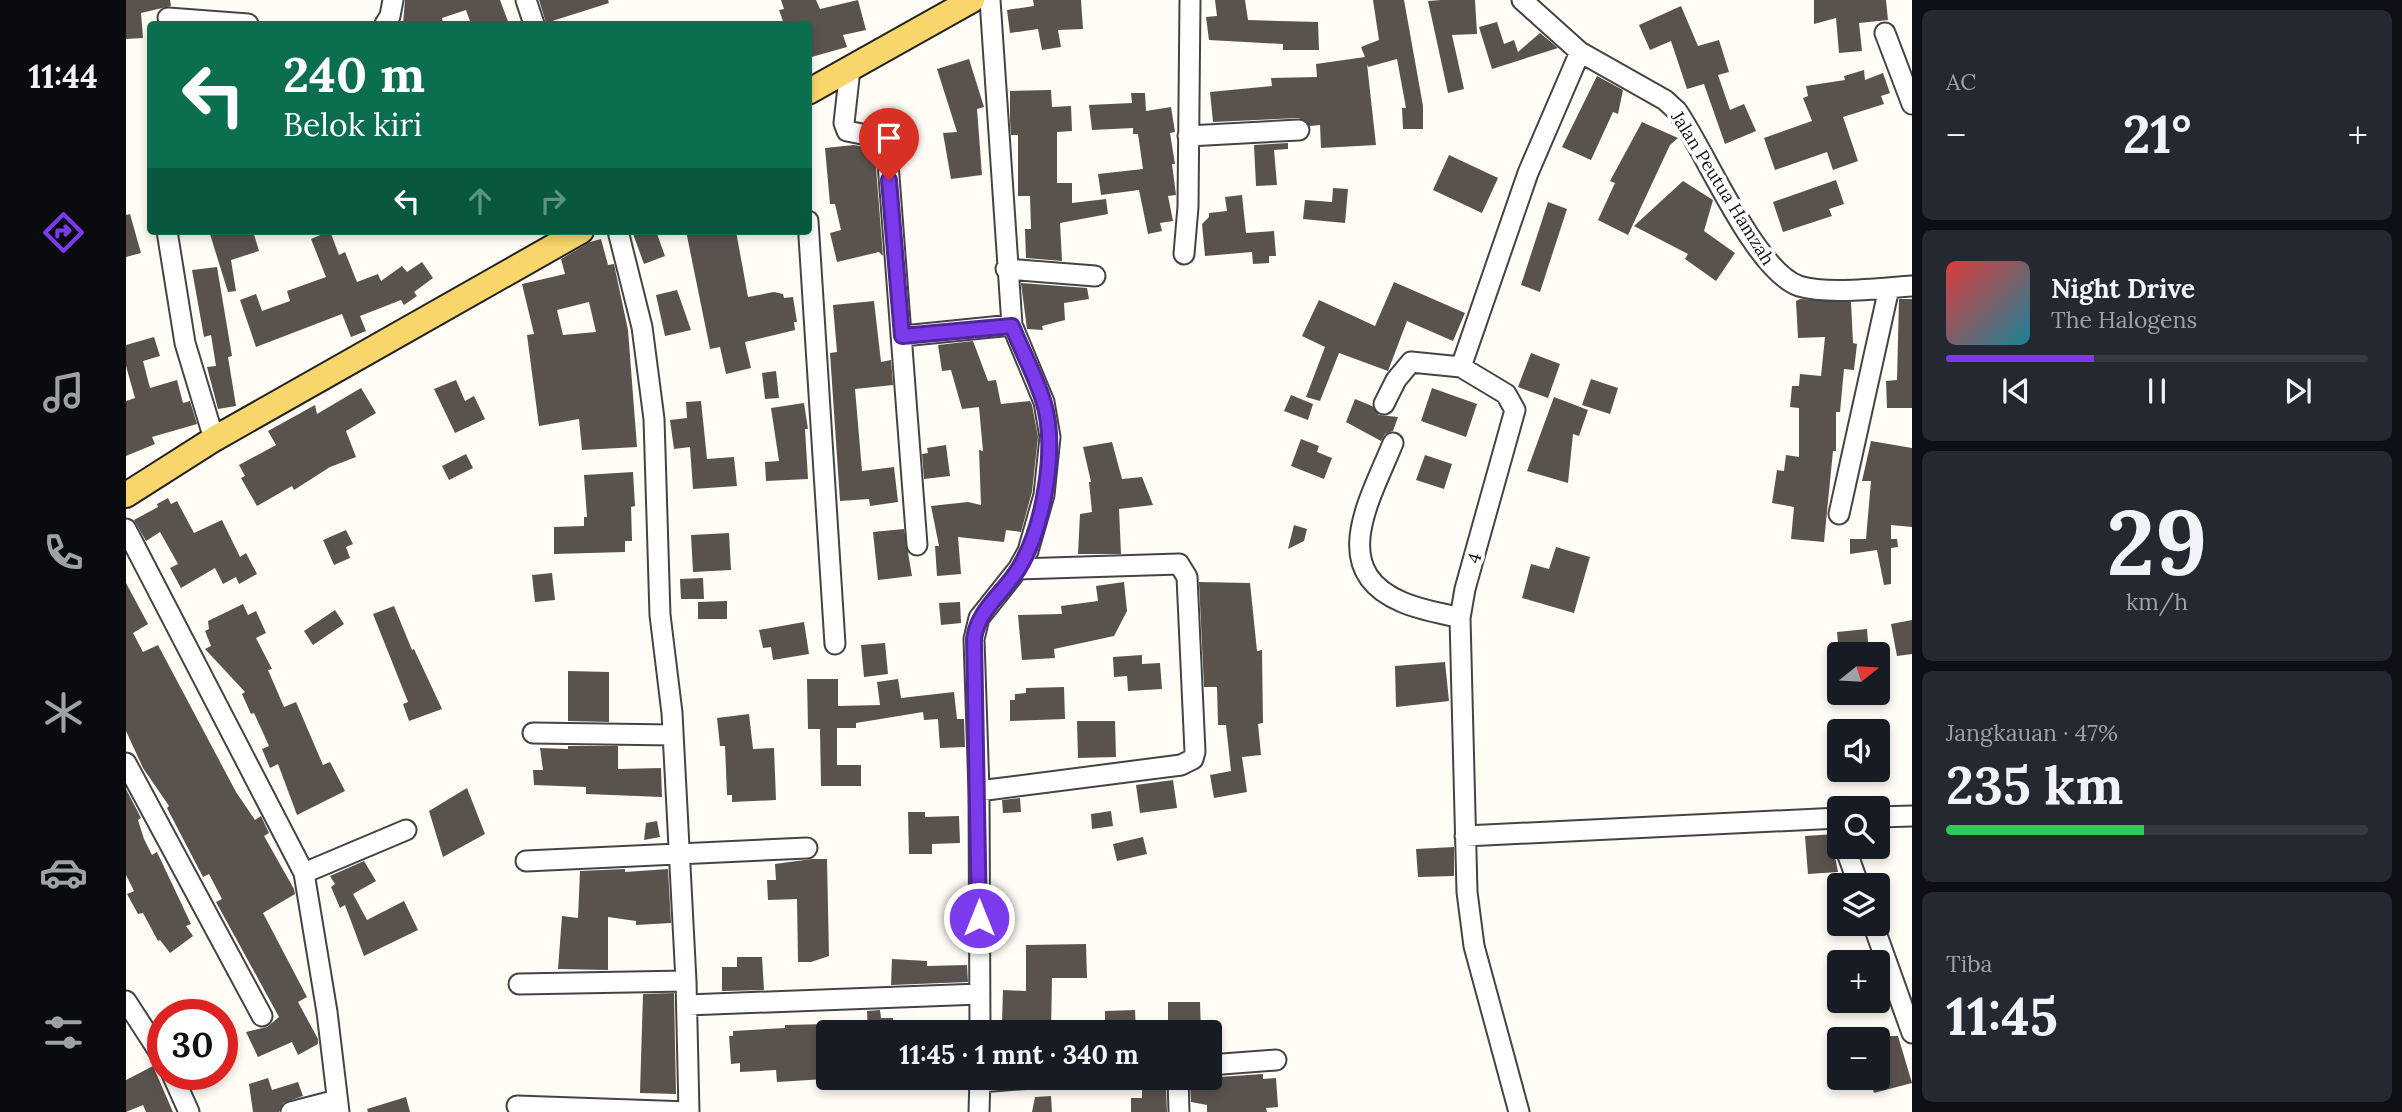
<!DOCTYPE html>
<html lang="id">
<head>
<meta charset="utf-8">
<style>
	:root { --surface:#171b24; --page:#242831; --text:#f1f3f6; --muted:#9ea1a6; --line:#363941; --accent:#7c3aed }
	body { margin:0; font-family:Lora,serif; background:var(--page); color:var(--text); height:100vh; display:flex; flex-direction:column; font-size:26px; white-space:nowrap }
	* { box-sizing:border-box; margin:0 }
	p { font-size:23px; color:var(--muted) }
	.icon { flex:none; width:38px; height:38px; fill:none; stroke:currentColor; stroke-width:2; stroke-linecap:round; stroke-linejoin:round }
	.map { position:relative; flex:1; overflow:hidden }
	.drawer { display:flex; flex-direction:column; gap:10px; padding:10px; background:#0d0f14; width:490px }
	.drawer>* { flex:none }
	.hud { position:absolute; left:21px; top:21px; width:665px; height:214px; border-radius:7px; box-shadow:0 4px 10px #0003; background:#0b6e4f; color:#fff; overflow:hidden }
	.needle { width:46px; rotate:72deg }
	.controls { position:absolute; left:1701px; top:642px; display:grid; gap:14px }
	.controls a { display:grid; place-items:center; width:63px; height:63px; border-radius:7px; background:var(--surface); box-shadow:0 4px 10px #0003; font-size:35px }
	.speed { position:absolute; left:21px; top:999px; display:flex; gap:14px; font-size:35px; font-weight:700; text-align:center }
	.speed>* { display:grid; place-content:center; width:91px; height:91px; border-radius:50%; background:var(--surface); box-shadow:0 4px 10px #0003; line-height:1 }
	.speed .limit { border:10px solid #d22; background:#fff; color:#111 }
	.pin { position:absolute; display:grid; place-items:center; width:60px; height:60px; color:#fff; margin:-72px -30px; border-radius:50% 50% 50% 0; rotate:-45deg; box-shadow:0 0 7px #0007 }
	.pin .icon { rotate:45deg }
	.me { position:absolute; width:77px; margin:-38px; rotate:0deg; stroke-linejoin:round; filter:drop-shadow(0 0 5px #0008) }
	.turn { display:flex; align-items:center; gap:24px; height:147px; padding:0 21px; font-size:32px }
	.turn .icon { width:91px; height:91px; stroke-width:2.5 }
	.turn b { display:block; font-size:49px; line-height:60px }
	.lanes { display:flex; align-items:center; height:66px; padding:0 21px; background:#0003; justify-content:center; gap:35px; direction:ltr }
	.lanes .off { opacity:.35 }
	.big { font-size:52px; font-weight:800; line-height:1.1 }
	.drawer .tile { flex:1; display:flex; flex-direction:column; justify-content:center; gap:10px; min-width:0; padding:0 24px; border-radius:10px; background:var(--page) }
	.drawer .dial { align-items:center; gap:0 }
	.dial b { font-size:91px; line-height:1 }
	.song { display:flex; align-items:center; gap:21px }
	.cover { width:84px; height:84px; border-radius:10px; background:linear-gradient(135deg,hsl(0 70% 55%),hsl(190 70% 35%)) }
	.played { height:7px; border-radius:4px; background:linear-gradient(90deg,var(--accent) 35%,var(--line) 35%) }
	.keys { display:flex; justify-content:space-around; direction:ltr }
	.heat { display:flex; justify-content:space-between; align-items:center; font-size:38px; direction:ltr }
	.charge { height:10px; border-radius:5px; background:linear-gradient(90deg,#34c759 47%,var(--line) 0) }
	.trip { position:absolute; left:690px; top:1020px; width:406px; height:70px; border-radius:7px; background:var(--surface); box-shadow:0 4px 10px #0003; font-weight:800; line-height:70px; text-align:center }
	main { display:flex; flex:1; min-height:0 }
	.tabs { display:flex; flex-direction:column; width:126px; justify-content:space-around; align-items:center; background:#090b0e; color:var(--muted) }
	.tabs .icon { width:49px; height:49px }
	.tabs .active { color:var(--accent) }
	.tabs b { font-size:32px; color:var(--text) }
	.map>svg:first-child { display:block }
	.building { fill:#5a524d; fill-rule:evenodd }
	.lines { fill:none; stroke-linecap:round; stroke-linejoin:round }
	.minor-casing { stroke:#444; stroke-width:23 }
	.major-casing { stroke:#222; stroke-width:28 }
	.minor { stroke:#fff; stroke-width:19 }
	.major { stroke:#f9d66b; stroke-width:24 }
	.route-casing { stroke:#51269a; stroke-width:18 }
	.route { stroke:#7c3aed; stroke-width:12 }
	.labels { text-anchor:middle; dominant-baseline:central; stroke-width:7; stroke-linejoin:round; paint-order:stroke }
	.street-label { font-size:18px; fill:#111; stroke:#fff }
</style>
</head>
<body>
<main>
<nav class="tabs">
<b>11:44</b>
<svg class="icon active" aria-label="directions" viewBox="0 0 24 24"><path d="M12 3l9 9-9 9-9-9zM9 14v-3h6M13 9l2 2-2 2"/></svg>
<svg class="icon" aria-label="music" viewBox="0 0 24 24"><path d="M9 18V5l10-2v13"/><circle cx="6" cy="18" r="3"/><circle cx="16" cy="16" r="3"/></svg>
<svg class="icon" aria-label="phone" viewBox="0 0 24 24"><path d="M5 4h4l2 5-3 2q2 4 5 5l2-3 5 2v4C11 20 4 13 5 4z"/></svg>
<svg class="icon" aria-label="climate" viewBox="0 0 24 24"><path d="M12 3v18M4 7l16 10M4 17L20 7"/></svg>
<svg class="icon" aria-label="car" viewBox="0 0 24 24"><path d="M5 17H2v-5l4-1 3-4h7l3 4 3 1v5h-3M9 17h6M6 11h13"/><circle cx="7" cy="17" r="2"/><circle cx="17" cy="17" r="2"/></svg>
<svg class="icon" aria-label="filters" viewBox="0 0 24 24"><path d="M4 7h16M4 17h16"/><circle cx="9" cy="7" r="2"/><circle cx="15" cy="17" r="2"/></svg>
</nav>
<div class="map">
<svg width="1786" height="1112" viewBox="0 0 1786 1112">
	<rect width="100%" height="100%" fill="#fffdf5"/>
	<path class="building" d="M0,0H44L45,6L15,13L17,38L0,39Z
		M279,0H374L383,24H345L340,10L316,18L317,24H277Z
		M413,0H482L483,3L420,23Z
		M655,0H690L694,9L732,0L740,30L717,35L721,47L682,58V24H658L653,10L658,9Z
		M907,0H955L957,29L932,30L935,47L916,50L912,29L884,33L881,10L908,6Z
		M1089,0H1119L1122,20L1192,22L1193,50H1157V44L1083,40L1080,17L1091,16Z
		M1247,0H1278L1297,106V129H1277L1276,108H1280L1271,59L1242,67L1241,64L1250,145L1195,148L1194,125L1184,126L1173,118L1087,122L1084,92L1146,86L1145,78L1191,77L1190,64L1239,57L1235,47L1253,40Z
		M1315,0H1349L1351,34L1326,35L1338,89L1322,93L1302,1Z
		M1688,0H1760L1762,20L1733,23L1736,51L1713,53L1710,18L1688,24Z
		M1555,6L1572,46L1593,40L1603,72L1592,75L1604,110L1618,104L1630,131L1599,144L1578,84L1561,89L1545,41L1524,50L1513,25Z
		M1371,22L1378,44L1388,40L1392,52L1414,33L1432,48L1366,69L1353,27Z
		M843,59L858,107L851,109L856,175L825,179L817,133L831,132L811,69Z
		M1738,70L1739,80L1757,73L1764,93L1755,96L1758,104L1717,117L1732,161L1707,170L1701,152L1649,170L1638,138L1686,121L1677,98L1682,96L1680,86L1719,80L1718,76Z
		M1471,76L1497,90L1492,114L1487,112L1465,160L1436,147Z
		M925,90L926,107L945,106L946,131L931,132V183H946V203L980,199L982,214L934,223L936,261L900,258L899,229H905L904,196H892V135H885L884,121V91Z
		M1005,93H1019L1020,111L1045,107L1049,132L1044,133L1049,164H1046L1050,195L1042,196L1047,221L1034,223L1036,231L1022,234L1013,190L975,195L972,174L1017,169L1012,134H1007V128L966,130L963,105L1006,103Z
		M1516,122L1552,138L1544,145L1502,235L1472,220L1489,183L1484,181Z
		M1162,143V149L1148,150L1151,185L1130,186L1128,145Z
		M728,145L744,148L749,155L757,256L753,252L711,262L704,233L715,230L709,204H704L699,148Z
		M1323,155L1372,178L1356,213L1307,190Z
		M1710,180L1718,204L1703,209L1706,216L1657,232L1647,202Z
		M1557,181L1587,200L1578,231L1609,253L1590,281L1559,259L1562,254L1508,226Z
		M1207,188L1222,189L1219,223L1177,219L1179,200L1206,202Z
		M1116,195L1120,233L1148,231L1150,256H1143V263L1127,264L1126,252L1079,256L1076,224L1083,217V213L1101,211L1099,197Z
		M1422,202L1441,209L1414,292L1395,285Z
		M4,214L15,253L0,257V215Z
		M83,231H127L133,251L105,260L110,291L102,292Z
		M204,231L213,255L219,252L231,282L252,274L255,281L276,266L281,272L296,262L307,278L288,292L291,296L278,305L275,300L234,316L240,331L225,337L216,314L130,347L114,300L130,294L136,311L164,301L161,291L200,277L185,239Z
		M506,231H530L539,256L518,264Z
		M560,231H610L622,297L648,292L657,294L658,298L667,297L671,322H668L669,330L619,342L625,368L600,374L594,347L584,349Z
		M475,239L482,265L488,264L502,330L511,447L456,450L453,419L413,426L401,335L408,334L396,284L439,274L435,259L464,242ZM463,302L470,332L437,335L431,310Z
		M91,267L106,356L102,357L110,406L92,409L81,367L90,366L85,335L78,337L66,270Z
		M1268,282L1339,313L1327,341L1281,321L1262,371L1213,353L1194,401L1180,397L1199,347L1176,336L1193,300L1249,326Z
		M895,283L961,288L963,299L938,303L939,320L916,326L917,330L901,329Z
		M551,290L565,330L539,336L530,295Z
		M1674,299L1725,302L1727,343L1731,344L1728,370L1718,369L1714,412H1710V451H1707L1698,542L1665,539L1668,507L1646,503L1651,470L1658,471L1660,455L1673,457V408L1664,407L1666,386H1673L1674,374L1695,376L1699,337L1672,338L1670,301Z
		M1773,299H1786V408H1761L1760,381L1771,380Z
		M748,301L755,362L765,360L767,385L729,389L736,471L768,467L772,502L744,506L743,499L714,501L704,353L711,352L707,305Z
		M28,337L34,356L17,361L24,388L51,380L57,403L64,401L71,424L26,437L29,444L0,456V401L9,398L0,366V345Z
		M847,341L862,381L870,380L875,404L904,401L906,405L912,437L906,492L895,532L880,530L878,542L832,537L835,574L811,576L809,546H813L805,506L842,502L855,505L853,450L857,451L853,407L836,409L825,370L816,371L812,345Z
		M1405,353L1434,364L1422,398L1392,387Z
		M650,371L653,398L639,399L636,373Z
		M1465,379L1492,388L1484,414L1456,405Z
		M330,380L339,401L348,396L359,419L329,433L308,389Z
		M235,388L250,413L220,431L230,457L204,467L168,490L166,486L131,506L115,478L119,476L113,465L150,445L142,431L189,405L191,414Z
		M1306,388L1351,404L1340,437L1295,421Z
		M1165,395L1187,404L1182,420L1158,411Z
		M1428,397L1462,410L1453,436L1447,434L1442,483L1401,471Z
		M1229,399L1246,406L1253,415L1272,417L1267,431L1259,434L1255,441L1220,422Z
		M575,401L581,459L608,457L611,486L567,489L564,447L548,449L544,420L561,418L560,402Z
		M678,403L682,429H679L682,479L640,481L639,462L653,461L645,408Z
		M1175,439L1193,446L1191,452L1206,458L1198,479L1165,466Z
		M1745,441L1786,448V527L1765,525V539H1771L1772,547L1765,548V584L1758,585L1751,550L1724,554V539H1740L1745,481H1736Z
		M986,442L996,479L1016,477L1027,505L993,509L995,554H952L954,514L966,512L963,482H965L957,447Z
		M820,445L824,476L798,479L796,454L802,453L801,448Z
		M340,454L347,468L323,480L316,466Z
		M1299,455L1326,464L1318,489L1290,480Z
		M507,472L509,506L505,507L506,541H499V552L428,554V527L458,526V517H461L458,475Z
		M42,498L45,504L51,501L68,533L96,520L114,557L120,553L131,574L113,584L110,577L97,584L89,568L55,588L44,568L52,564L34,532L20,541L8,520L32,507L31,504Z
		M1168,525L1181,529L1178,541L1162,549Z
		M778,529L786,576L752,580L747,532Z
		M220,530L227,544L220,547L224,558L208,565L197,540Z
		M603,533L605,570L567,572L565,535Z
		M1430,547L1464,557L1448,613L1396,598L1405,564L1423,569Z
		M426,573L429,600L409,602L406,575Z
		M577,578L578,599H555L554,579Z
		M998,582L1001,611L988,636L928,649L929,658L896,660L892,615L936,614L935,606L972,601L970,586Z
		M1073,582L1124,583L1131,651L1136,650L1137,723L1132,724L1135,755L1116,757L1121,792L1088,798L1084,775L1105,771L1100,725H1092L1091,687H1078Z
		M0,583L22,624L7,633L17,652L32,645L110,792L129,820L135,816L143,833L138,836L168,889L169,894L137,913L181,997L172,1002L192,1039V1044L172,1055L166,1042L132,1057L120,1032L141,1027L153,1017L90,902L96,899L83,874L77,877L41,808L43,806L17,768L0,731Z
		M601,601V619H572V602Z
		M834,602L835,623L815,625L813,603Z
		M117,604L122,615L130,611L140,633L130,638L146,669L142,670L158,707L170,702L197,765L204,762L219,791L171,815L152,764L144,768L136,749L143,746L128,713L125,714L116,694L119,692L79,649L85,646L79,631L83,629L82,621Z
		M268,606L286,650L288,649L316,709L283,721L277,704L282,702L247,614Z
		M209,610L218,624L187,645L178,631Z
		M1786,620V654L1771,656L1765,624Z
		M678,622L683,654L647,660L645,647L637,648L633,630Z
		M1741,629L1743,654H1713L1711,632Z
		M759,643L762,674L738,677L735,645Z
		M1016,655V664L1034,663L1036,689L1002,691L1001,676L988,677L987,657Z
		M1319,662L1323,701L1270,707L1269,666Z
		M442,671L483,672V722L442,721Z
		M681,679H712V706L754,705L751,682L772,679L775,698L828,692L831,719H838L839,747L814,748L812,719L798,720L797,712L730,723V728H711V765H735V786H695L694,729H682Z
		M938,687L939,719L884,721V700H889V694L900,693V688Z
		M623,714L627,749L648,748L650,800L606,802V795H601L599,746H594L591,718Z
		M951,721H989L990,757L952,758Z
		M442,746H492V769L535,768L536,797L460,794V787L408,785L407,770H417L414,748L442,749Z
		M1047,780L1051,808L1014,813L1010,785Z
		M341,788L359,834L317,857L303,811Z
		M0,789L15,818L12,820L18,839L26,855L31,852L65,924L60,926L67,936L44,953L34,940L32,941L17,913L12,914L1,894L8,891L0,875Z
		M894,798L895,812L877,813L876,800Z
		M985,811L987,826L966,829L965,814Z
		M782,812H799V817L833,816L834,843L806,844V854H783Z
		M531,821L534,837L518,840L520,823Z
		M1710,834L1707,846L1712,872L1682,874L1679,836Z
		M1017,837L1021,854L991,861L987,844Z
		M1328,847V876L1292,877L1290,849Z
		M686,859H701L703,956L685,962H672L671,899L642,900L641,880H650L649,864Z
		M238,861L250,881L227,894L241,920L278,901L292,930L238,956L219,905L214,908L205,887L209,884L204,876Z
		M499,869V872L542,869L545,923L510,925V921L482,917V970L432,969L436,916L452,918L454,871Z
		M960,944L961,978H926L925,1032H891V1023H876L877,990L900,991V945Z
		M611,957H636L638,990L596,991V967H611Z
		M766,959L801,961V966L841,965L842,982L765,985Z
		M548,993L550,1094L514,1093L517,994Z
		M1042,1002H1074L1075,1032H1042Z
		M754,1010L755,1018H767L768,1032H742L741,1011Z
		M1009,1010L1010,1032H979V1011Z
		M702,1024V1057H697L699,1079L651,1082L650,1070L614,1072V1063L605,1064L603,1036H607V1031L659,1028V1025Z
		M1752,1036H1772L1786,1083L1748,1093L1743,1078H1752Z
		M27,1066L47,1112H20L17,1105L0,1112V1080Z
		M1137,1074V1079L1150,1078L1152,1107L1140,1108L1141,1112H1081V1105L1065,1102L1064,1085L1093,1084V1077Z
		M142,1078L146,1090L172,1082L177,1096L157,1103L153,1112H127L123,1084Z
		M1016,1088H1040L1041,1112H1005V1098H1016Z
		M925,1096L926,1112H906L909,1097Z
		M280,1097L284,1112H242L241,1109Z"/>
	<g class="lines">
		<g class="minor-casing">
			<path id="minor" d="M400,0L408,24
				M1396,0L1454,52L1539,100L1551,111C1579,151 1629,271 1673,286C1702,295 1755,288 1786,286
				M42,18L122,24
				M259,24L264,16L267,0
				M1759,33L1786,104
				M724,69L718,123L721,131L751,137L761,150L791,545
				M1062,136L1173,130
				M682,221L709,644
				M41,231L59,343L88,439
				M492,231L516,327L528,419L534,615L546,713L560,981L563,1112
				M1058,254L1062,207L1064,0
				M880,269L969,276
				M777,336L886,325
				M1258,404L1270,380L1285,362L1335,367
				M1267,443C1245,498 1200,570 1276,602C1294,610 1315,613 1334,618
				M1713,514L1763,288
				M0,529L178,873L201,1012L213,1112
				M407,733L547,735
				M0,763L136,1016
				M853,791L1055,765L1067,759L1069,752L1061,577L1053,564L892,569
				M1752,817L1786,816
				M1339,836L1713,818
				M1719,847L1733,886
				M400,861L681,848
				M178,873L280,830
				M1747,924L1786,1033
				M393,984L560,981
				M0,1001L37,1058
				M561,1005L854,994
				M854,1032L853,791L848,639L853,618L892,569L902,551L918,495L924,437L918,402L886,325L864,0
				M1083,1065L1150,1060
				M46,1074L63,1112
				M1052,1078L1053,1112
				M854,1082L906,1078
				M391,1106L563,1112
				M165,1112L211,1100
				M853,1112L854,1078
				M1393,1112L1348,946L1341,892L1334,618L1339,589L1389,410L1380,394L1335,367L1402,173L1454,52"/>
		</g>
		<g class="major-casing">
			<path id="major" d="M682,92L846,0
				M0,495L88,439L455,231"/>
		</g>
		<use href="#minor" class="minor"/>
		<use href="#major" class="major"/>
	</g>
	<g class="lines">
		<g class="route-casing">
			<path id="route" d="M763,180L776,336L886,326C896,351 909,375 917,400C932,446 918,527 893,568C878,593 852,609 848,639L853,918"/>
		</g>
		<use href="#route" class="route"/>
	</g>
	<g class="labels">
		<g class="street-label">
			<text transform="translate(1597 188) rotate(58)">Jalan Peutua Hamzah</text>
			<text transform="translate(1348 558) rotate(-74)">4</text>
		</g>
	</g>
</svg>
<div class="controls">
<a><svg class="needle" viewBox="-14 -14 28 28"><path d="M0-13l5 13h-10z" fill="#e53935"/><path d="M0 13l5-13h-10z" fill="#9ea1a6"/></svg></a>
<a><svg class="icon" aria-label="sound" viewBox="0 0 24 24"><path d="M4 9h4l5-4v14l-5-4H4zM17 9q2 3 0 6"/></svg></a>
<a><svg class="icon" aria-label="search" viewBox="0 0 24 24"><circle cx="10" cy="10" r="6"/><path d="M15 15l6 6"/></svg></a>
<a><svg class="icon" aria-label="layers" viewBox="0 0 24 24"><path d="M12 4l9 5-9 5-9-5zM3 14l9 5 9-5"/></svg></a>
<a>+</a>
<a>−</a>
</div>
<div class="speed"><div class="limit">30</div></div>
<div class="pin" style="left:763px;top:180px;background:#d93025"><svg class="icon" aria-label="arrive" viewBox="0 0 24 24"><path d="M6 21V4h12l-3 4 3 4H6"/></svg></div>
<svg class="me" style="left:853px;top:918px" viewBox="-20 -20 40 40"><circle r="17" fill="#7c3aed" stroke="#fff" stroke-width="3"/><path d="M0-11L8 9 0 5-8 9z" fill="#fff"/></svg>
<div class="trip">11:45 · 1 mnt · 340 m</div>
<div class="hud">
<div class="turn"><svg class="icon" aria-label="left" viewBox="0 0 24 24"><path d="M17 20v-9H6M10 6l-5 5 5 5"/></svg><div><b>240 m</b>Belok kiri</div></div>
<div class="lanes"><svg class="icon" aria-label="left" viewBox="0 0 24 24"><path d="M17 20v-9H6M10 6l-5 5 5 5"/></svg><svg class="icon off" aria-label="ahead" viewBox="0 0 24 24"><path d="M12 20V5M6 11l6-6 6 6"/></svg><svg class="icon off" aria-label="right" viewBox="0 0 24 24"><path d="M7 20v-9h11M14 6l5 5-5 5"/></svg></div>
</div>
</div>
<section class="drawer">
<div class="tile"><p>AC</p>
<div class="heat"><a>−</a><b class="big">21°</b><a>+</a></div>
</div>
<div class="tile">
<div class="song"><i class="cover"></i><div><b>Night Drive</b><p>The Halogens</p></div></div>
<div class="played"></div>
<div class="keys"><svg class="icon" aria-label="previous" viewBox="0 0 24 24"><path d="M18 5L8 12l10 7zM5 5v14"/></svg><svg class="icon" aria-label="pause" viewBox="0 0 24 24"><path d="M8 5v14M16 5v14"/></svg><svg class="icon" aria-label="next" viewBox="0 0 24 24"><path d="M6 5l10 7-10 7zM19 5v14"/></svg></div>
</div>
<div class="tile dial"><b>29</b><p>km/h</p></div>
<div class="tile"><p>Jangkauan · 47%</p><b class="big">235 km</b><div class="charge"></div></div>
<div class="tile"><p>Tiba</p><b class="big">11:45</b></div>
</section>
</main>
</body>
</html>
